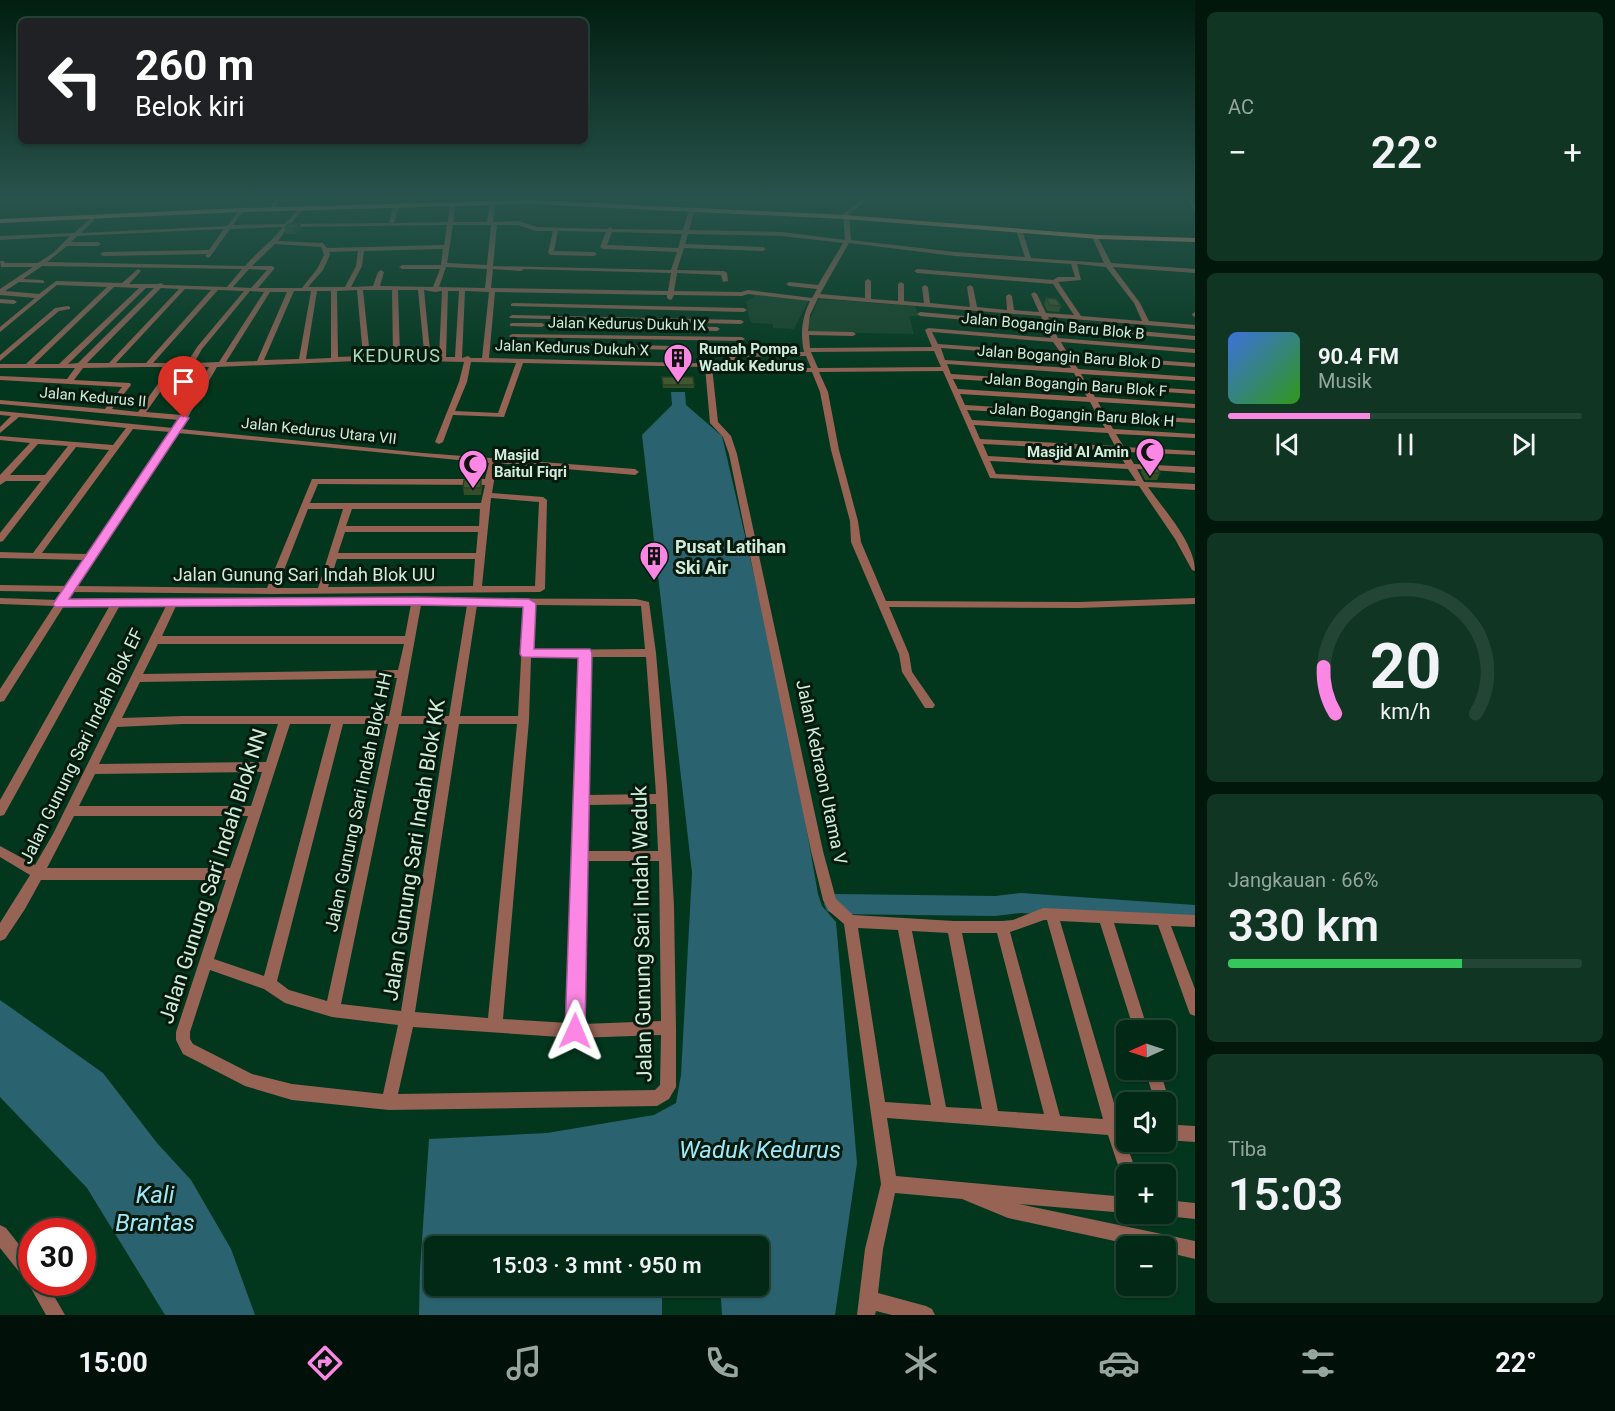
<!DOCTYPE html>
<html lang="id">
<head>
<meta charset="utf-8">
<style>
	:root { --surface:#022916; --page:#103523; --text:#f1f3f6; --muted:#96a6a1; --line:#234535; --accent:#fc86e4 }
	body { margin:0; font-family:Roboto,sans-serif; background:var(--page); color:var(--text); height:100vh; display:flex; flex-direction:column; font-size:22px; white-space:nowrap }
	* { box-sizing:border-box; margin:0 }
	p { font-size:20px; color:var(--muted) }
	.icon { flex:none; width:33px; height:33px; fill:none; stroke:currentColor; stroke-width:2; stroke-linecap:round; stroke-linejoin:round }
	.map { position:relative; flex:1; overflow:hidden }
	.sheet { display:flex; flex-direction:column; gap:12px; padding:12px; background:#01170c; width:420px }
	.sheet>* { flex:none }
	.guide { position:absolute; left:18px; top:18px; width:570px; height:126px; border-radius:9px; box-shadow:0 2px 4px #0004,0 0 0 2px var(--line); background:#202124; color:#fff; overflow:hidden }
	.needle { width:39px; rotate:267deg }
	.fabs { position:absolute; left:1116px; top:1020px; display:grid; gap:12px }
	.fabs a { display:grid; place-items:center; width:60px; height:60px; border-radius:9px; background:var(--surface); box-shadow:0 2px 4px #0004,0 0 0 2px var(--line); font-size:30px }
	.speed { position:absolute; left:18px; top:1218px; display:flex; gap:12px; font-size:30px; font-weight:700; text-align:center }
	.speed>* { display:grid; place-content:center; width:78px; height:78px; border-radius:50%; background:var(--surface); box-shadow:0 2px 4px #0004,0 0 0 2px var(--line); line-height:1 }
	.speed .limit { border:9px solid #d22; background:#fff; color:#111 }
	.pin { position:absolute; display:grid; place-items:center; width:51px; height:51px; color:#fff; margin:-62px -26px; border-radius:50% 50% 50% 0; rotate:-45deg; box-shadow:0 0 6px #0007 }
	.pin .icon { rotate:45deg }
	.me { position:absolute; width:66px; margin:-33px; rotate:1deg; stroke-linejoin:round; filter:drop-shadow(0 0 4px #0008) }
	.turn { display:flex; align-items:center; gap:21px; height:126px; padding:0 18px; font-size:27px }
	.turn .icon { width:78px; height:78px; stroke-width:2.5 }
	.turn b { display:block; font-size:42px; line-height:51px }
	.big { font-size:45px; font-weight:600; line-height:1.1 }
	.sheet .widget { flex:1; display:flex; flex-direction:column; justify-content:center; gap:9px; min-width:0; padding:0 21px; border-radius:9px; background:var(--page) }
	.sheet .dial { align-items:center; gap:0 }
	.dial svg { height:156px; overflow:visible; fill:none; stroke:var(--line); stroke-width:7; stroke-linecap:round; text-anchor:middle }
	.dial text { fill:var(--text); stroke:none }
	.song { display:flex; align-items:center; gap:18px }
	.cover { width:72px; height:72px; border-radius:9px; background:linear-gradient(135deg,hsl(220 70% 55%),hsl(110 70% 35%)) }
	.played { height:6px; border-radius:3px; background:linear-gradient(90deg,var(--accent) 40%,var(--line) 40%) }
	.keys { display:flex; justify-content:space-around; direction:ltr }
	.heat { display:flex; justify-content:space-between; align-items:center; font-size:33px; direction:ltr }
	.charge { height:9px; border-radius:4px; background:linear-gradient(90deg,#34c759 66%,var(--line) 0) }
	.trip { position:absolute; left:424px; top:1236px; width:345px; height:60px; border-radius:9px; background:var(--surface); box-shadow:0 2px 4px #0004,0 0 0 2px var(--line); font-weight:600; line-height:60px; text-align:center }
	.menu { display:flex; height:96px; justify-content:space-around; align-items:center; background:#011009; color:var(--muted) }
	.menu .icon { width:42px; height:42px }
	.menu .on { color:var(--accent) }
	.menu b { font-size:27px; color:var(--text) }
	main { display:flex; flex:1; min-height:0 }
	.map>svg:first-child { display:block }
	.built { fill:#18432a }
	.water { fill:#2a6270 }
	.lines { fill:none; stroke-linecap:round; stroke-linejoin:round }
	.river { fill:#2a6270; fill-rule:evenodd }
	.street { fill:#966355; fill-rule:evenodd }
	.primary { fill:#fe957a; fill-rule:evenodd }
	.wall { fill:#354d29 }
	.shaded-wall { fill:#2b3e22 }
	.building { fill:#3e5930; stroke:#2b3e22; stroke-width:1.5 }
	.route { fill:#fc86e4; stroke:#a45794; stroke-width:1.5 }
	.labels { text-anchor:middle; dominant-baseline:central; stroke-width:6; stroke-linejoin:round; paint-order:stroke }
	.far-street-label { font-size:15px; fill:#d2ecda; stroke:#061a0e }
	.far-poi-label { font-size:15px; font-weight:bold; fill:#d2ecda; stroke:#061a0e; text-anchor:start }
	.far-quarter-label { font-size:18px; letter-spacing:1.5px; fill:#a8dbb9; stroke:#061a0e }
	.poi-label { font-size:18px; font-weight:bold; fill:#d2ecda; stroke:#061a0e; text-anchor:start }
	.street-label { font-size:18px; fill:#d2ecda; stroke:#061a0e }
	.near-street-label { font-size:21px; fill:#d2ecda; stroke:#061a0e }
	.near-water-label { font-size:24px; font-style:italic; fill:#a0e7f9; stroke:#061a0e }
</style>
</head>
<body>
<main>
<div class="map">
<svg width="1195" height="1315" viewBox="0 0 1195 1315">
	<rect width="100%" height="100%" fill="#02371d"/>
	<path class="built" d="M756,293L809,300L794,329L773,328V324L752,323L749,318L746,301L753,298Z
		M819,299L915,306L918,316H909L914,334L810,332L805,330Z"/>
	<path class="water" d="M593,197H859L697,202Z
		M671,392H685L686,405L722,436L787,718L818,894L822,906L836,922L857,1163L835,1315H722L721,1299L717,1286H759V1246H670L661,1244L660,1246H435V1286H662V1315H419L420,1269L429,1139L547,1133L654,1115L676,1103L681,1075L692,873L642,435L672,405Z
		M0,1000L103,1073L157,1143L191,1180L231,1249L255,1315H165L87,1188L0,1097Z"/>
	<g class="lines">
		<path class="river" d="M1021,893L1195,905V925L1021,913L995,916L835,914L827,911L824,904L827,897L835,894L995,896Z"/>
		<path class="street" d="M276,197H281L274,210H270Z
			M865,197L867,200L849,214L851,240L955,252L1025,257L1016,230L1019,228L1022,230L1031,258L1104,263L1092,237L1095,235L1098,237L1111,263L1195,269V273L1113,267L1140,303L1149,321L1195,325V329L1048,317L1051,323L1195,336V340L1053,328L1058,338L1195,349V353L1061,342L1068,354L1195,363V367L1071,358L1078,369L1195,377V381L1081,374L1086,383L1195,390V394L1089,387L1095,397L1195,404V408L1098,402L1104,413L1195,419V423L1107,418L1113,429L1195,434V438L1116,434L1124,447L1195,451V455L1127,452L1134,464L1195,467V473L1137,469L1144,482L1195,484V490L1148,487C1164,510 1195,543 1195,571L1192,570L1175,539L1139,486L990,478L943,371L819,372L828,392L839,450L858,521L861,542L886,601L1079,602L1195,598V604L1079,608L889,607L909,654L912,672L935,705L933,708H925L902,672L899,654L851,542L850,521L831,450L820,392L812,372H756L712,367L718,422L731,436L737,454L823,851L836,899L853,915L954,921H1002L1013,920L1043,908L1195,915V927L1171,926L1195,989V1016L1190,1014L1188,1009L1158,925L1114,923L1148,1030H1134L1100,923L1060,921L1119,1120L1126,1121V1137H1124L1137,1174H1126V1181L1123,1180L1108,1135L887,1118L896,1176L1126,1197V1213L1019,1204L1195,1241V1259L1166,1252V1246H1138L1008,1218L962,1199L895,1193L883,1249L878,1293L926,1306L932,1309L935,1315H892L876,1311L875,1315H857L865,1249L881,1184L844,924L829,911L823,900L811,851L729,454L723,437L710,423L705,367L523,363L504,417L453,415L443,442L439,444L435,442L459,382L464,362L379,360L217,367L181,429L423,453L635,469L639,472L635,475L497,463L492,493L543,497L547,500L545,589L540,592L271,594L73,592L68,600L340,598L636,599L649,602L656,653L667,785L674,906L676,1028V1087L669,1099L657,1106L389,1110L292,1100L245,1086L183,1054L176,1040V1032L226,880H41L25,909L5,939L0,941V923L30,875L0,857V846L35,865L53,834L166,606L119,607L4,815L0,816V800L109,607L64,606L4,701L0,702V689L54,606L0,604V598L58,600L63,592L0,591V585L67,586L84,560L0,558V552L33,553L109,450L76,447L3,541L0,542V533L41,481H6L0,485V475L30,443L0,440V436L113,445L126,428L19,417L0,433V427L11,416L0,415V411L173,428L179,420L0,404V400L105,409L122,387L0,380V376L67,379L75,368H0V364H26L107,287L57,285L0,332V327L35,298L0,295V289L33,267H1L0,261H4L5,263H38L53,253L70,236L0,240V236L74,233L92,217L94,218V220L81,233L227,226L241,208L244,210L233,225L285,224L300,207L303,209L291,224L389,223L393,206L396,204L399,206L394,223L448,222L450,204L453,202L456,204L453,222H487L490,203L493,201L496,203L493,222L519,221L537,227L607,229L610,227L613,229L683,230L689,209L692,207L695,209L689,230L782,232L845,240L843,214ZM447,225L444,245L327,248L323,243L278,241L288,227ZM453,225H491L487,265L447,263ZM497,225H518L536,231H553L548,253L551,255L594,256L597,254L594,252L554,251L558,231L606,232L600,247L603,249L677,252L671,270L493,266ZM283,227C271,242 257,252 245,266L47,262L67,246H98L101,244L98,242H71L77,236L224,229L209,250L103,252L100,254L103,256L207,254L205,256L208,258L210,257L230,229ZM612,232L682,234L678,248L607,245ZM688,234L782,236L843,243L818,285L789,282L786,284L789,286L817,289L812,298L748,290L741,292L674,291L677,273L721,275L723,282L728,281L727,273L724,271L677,270L684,248L763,251L766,249L763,247L685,244ZM849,243L955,256L1071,264L1075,277H1058L1053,280L917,269L914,271L917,273L1053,284L1074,315L1046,313L1037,294L1034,292L1031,294L1039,312L1014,310L1012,296L1009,294L1006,296L1007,310L977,307L973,287L970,285L967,287L970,307L930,303L928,287L925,285L922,287L924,303L904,301V284L901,282L898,284V301L871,299V281L868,279L865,281V298L820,294ZM275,244L321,247L324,255L317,269L302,288H258L275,268L272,266H252ZM443,249L441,265H402L399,267L402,269H440L433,287L380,286L384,272L381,270L378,272L373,286L351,287L362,266L364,251ZM358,251L356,266L345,287H308L323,270L330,255L329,252ZM1077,264L1106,267L1134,303L1142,321L1081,316L1058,282L1081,280ZM42,266L242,269L227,287L164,285L161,283L158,284H129L141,271L138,269L122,283L56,281L39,294L5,291L19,282L44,283V281L42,280L23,279ZM446,267L487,269L485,288L439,287ZM249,269L267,270L251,288L233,287ZM493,269L521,271L524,269L671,273L668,291L491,288ZM114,287L139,288L59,364H34ZM146,288H154L78,363L68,364ZM161,288L179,289L109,363H87ZM185,289L211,290L146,363H116ZM218,290L244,291L197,347L187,363H153ZM357,290L363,356L338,357L337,291ZM363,290H392L393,356H370ZM398,290H418L424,351L422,357L400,356ZM424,290L435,292L442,291L439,357H429L430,351ZM250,291L264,292L219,362L194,363L202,349ZM294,291H311L299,359L264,360ZM317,291H331V358L306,359ZM448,291H459L455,357H446ZM465,291L489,292L482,358H471L468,356L462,358ZM270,292H287L257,361L226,362ZM495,292L667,295V298L670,300L672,299L674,295L742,296L748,294L810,301C802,318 800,333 804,352L733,353L729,355V364L489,358ZM818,298L1041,316L1044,323L920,312L917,314L920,316L1046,327L1051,338L928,328L925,330L932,347L810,348L809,335L853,336L856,334L853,332L808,331L810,315ZM932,332L1053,342L1061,353L938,344ZM941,348L1064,357L1071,368L945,360ZM934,351L941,367L818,368L811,352ZM806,356L811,368H756L737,365V357ZM471,362L516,363L498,413L455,411L467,382ZM947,364L1074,373L1079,382L951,374ZM144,367H170L138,412L112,409L131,385L130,383L74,380L83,368ZM178,367H209L182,415L146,412ZM953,379L1081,387L1087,397L958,389ZM960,394L1090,402L1096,413L965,405ZM967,410L1099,418L1105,428L972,420ZM974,425L1108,433L1115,446L980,439ZM133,429L170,432L87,554L42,553ZM178,433L489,463L485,479H312L267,588L77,586ZM38,444L68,446L45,475H10ZM983,444L1118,451L1125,464L988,456ZM990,461L1128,469L1136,481L996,474ZM318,484L485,485L481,503H310ZM491,498L539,502L535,586H482ZM308,509H343L318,588H277ZM352,509H480L479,526H346ZM345,532H478L476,553H338ZM337,559H475L473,586L328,587ZM340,604H411L405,636H162L176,606ZM421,605H467L449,716H401ZM477,605H524L518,716H460ZM534,605L641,606L645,649L532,650ZM158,644H404L398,670L143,674ZM580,657L568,1023L503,1019L529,720L531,658ZM590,657H646L656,794L587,795ZM397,678L389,716H183L122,718L140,682ZM183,724H278L266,762L99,764L117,727ZM290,724H331L264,976L214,959ZM343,724H388L327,1001L289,990L277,981ZM399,724H447L401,1011L341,1004ZM459,724H517L488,1018L415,1012ZM262,772L251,806H79L95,774ZM656,804L658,851H586L587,805ZM74,816H248L230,868H47ZM586,861H659L661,1021L583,1024ZM1044,920H1047L1103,1119L1060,1116L1010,932ZM858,928L898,930L931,1105L885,1102ZM912,931L948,933L982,1109L946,1107ZM962,933H997L1044,1114L998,1111ZM210,970L264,989L285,1003L332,1017L398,1025L383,1094L292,1084L252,1074L193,1044L190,1039V1032ZM413,1027L575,1038L661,1035L660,1085L655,1090L398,1094Z
			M1190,198L1195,204V211L1187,200Z
			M0,299L14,300L17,302L14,304L0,303Z
			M513,303L744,308L747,310L744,312L511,306V304Z
			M68,306L70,307V309L59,311L0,361V355L55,308Z
			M1195,312V317L1193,316L1192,314Z
			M512,315L741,320L744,322L741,324L510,318L509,317Z
			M512,323H542L545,325L542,327L510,326V324Z
			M644,325L717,327L720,329L717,331L642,328V326Z
			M512,334L742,337L745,339L742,341L510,337L509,336Z
			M510,342L674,346L677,348L674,350L508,345L507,344Z
			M1145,1070H1160L1170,1104L1178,1125L1195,1126V1142L1166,1140V1102H1155Z
			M1166,1200L1195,1203V1219L1166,1216L1160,1214H1166Z
			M0,1225L6,1228L32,1261V1282H46L65,1315H46L28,1283L0,1248Z"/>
		<path class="primary" d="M531,200L845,215L1099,235L1195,238V242L1099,239L845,219L531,204L241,212L0,223V219L241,208Z"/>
	</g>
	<path class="wall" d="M285,228L301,229L295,234H286Z
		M1046,298L1061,306L1059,312L1047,311L1044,304Z
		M662,377L694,385V388H663Z
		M1144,465L1160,473L1157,480H1145L1141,472Z
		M481,480L482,487L481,495H464L463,488Z"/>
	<path class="shaded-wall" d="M300,224L301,229L295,234L294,229Z"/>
	<path class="building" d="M288,224H300L294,229L285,228Z
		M1046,298L1056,299L1061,306L1050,305Z
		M662,377H693L694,385H663Z
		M1144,465H1156L1160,473H1149Z
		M464,480H481L480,488H463Z"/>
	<linearGradient id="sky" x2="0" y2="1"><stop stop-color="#011e10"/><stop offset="0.52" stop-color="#28534c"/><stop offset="1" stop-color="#28534c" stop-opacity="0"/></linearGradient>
	<rect width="1195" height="381" fill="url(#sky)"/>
	<path class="route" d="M184,415L189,418L69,599L417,597L529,599L536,603L534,649H590L592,653L585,1031L582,1038L575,1040L568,1038L565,1031L578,658L522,657L520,654L523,607L417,605L55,607L53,604L55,601L180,416Z"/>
	<defs>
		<g id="building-pin" transform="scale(1.5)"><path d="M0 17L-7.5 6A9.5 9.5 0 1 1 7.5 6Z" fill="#fc86e4" stroke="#061a0e"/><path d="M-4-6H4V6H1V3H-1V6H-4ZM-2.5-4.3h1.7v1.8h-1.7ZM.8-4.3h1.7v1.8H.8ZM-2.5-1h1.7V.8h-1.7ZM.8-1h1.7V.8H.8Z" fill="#111"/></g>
		<g id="mosque-pin" transform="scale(1.5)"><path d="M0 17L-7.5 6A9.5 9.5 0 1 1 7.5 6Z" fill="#fc86e4" stroke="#061a0e"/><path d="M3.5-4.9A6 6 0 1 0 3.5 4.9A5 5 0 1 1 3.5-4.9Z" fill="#111"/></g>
	</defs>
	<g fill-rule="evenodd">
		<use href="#building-pin" x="678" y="358"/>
		<use href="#mosque-pin" x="1150" y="452"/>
		<use href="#mosque-pin" x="473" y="464"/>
		<use href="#building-pin" x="654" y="556"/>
	</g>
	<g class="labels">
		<g class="far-street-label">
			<text transform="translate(627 324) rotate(1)">Jalan Kedurus Dukuh IX</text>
			<text transform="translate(1053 326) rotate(5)">Jalan Bogangin Baru Blok B</text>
			<text transform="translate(572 348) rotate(2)">Jalan Kedurus Dukuh X</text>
			<text transform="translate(1069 357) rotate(4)">Jalan Bogangin Baru Blok D</text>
			<text transform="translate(1076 385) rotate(4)">Jalan Bogangin Baru Blok F</text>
			<text transform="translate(93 397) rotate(5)">Jalan Kedurus II</text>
			<text transform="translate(1082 415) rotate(4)">Jalan Bogangin Baru Blok H</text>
			<text transform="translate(319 431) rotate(6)">Jalan Kedurus Utara VII</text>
		</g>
		<g class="far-poi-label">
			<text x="699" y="349">Rumah Pompa<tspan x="699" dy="17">Waduk Kedurus</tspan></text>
			<text x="1129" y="452" text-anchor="end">Masjid Al Amin</text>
			<text x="494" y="455">Masjid<tspan x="494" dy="17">Baitul Fiqri</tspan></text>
		</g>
		<g class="far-quarter-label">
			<text x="397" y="355">KEDURUS</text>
		</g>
		<g class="poi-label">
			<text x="675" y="546">Pusat Latihan<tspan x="675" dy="21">Ski Air</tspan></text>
		</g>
		<g class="street-label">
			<text x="304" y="574">Jalan Gunung Sari Indah Blok UU</text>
			<text transform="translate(81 746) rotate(-64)">Jalan Gunung Sari Indah Blok EF</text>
			<text transform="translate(822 772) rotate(78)">Jalan Kebraon Utama V</text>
			<text transform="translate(358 802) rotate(-78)">Jalan Gunung Sari Indah Blok HH</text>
		</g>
		<g class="near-street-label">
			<text transform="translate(414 850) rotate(-81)">Jalan Gunung Sari Indah Blok KK</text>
			<text transform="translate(213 876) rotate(-72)">Jalan Gunung Sari Indah Blok NN</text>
			<text transform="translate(642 934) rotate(-91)">Jalan Gunung Sari Indah Waduk</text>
		</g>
		<g class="near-water-label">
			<text x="760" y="1150">Waduk Kedurus</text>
			<text x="155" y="1195">Kali<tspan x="155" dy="28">Brantas</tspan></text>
		</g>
	</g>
</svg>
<div class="fabs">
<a><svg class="needle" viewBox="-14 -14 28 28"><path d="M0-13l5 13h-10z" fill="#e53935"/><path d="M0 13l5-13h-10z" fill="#96a6a1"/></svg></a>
<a><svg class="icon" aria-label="sound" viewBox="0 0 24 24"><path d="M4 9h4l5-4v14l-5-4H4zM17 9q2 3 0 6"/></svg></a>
<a>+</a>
<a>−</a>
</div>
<div class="speed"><div class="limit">30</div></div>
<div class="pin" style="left:184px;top:418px;background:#d93025"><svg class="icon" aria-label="arrive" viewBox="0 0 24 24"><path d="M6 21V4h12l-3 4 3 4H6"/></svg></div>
<svg class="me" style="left:575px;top:1031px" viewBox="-20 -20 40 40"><path d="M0-17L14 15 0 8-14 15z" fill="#fc86e4" stroke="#fff" stroke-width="4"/></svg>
<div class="trip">15:03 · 3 mnt · 950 m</div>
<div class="guide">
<div class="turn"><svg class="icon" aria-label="left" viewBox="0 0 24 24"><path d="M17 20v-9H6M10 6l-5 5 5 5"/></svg><div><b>260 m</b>Belok kiri</div></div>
</div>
</div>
<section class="sheet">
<div class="widget"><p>AC</p>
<div class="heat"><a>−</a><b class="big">22°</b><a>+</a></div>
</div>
<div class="widget">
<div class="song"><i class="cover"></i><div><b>90.4 FM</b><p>Musik</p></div></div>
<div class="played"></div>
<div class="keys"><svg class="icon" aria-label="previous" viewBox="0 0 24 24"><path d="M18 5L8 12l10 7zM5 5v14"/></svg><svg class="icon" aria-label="pause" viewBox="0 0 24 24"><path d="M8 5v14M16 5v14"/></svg><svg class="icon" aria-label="next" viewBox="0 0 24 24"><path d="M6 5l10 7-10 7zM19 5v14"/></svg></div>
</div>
<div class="widget dial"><svg viewBox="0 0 100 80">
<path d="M14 69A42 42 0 1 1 86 69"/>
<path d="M14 69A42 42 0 0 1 8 45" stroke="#fc86e4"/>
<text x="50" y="56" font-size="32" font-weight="700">20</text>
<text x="50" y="72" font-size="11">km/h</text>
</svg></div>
<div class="widget"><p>Jangkauan · 66%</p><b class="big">330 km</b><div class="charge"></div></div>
<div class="widget"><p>Tiba</p><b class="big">15:03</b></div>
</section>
</main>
<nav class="menu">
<b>15:00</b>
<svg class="icon on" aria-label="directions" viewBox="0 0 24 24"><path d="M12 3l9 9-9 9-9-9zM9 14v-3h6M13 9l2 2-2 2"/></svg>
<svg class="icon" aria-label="music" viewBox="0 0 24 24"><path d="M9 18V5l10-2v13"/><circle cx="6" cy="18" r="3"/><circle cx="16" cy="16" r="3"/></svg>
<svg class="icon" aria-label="phone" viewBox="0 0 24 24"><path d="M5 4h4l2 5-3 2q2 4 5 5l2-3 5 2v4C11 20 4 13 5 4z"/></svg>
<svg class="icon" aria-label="climate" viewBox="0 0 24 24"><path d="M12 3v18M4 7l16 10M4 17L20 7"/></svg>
<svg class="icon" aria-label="car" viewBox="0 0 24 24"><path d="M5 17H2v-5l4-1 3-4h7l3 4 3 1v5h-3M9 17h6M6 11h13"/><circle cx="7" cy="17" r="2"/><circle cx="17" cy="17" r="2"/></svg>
<svg class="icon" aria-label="filters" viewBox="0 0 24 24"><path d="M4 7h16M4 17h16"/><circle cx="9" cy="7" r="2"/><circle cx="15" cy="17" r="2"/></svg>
<b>22°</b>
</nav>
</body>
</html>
